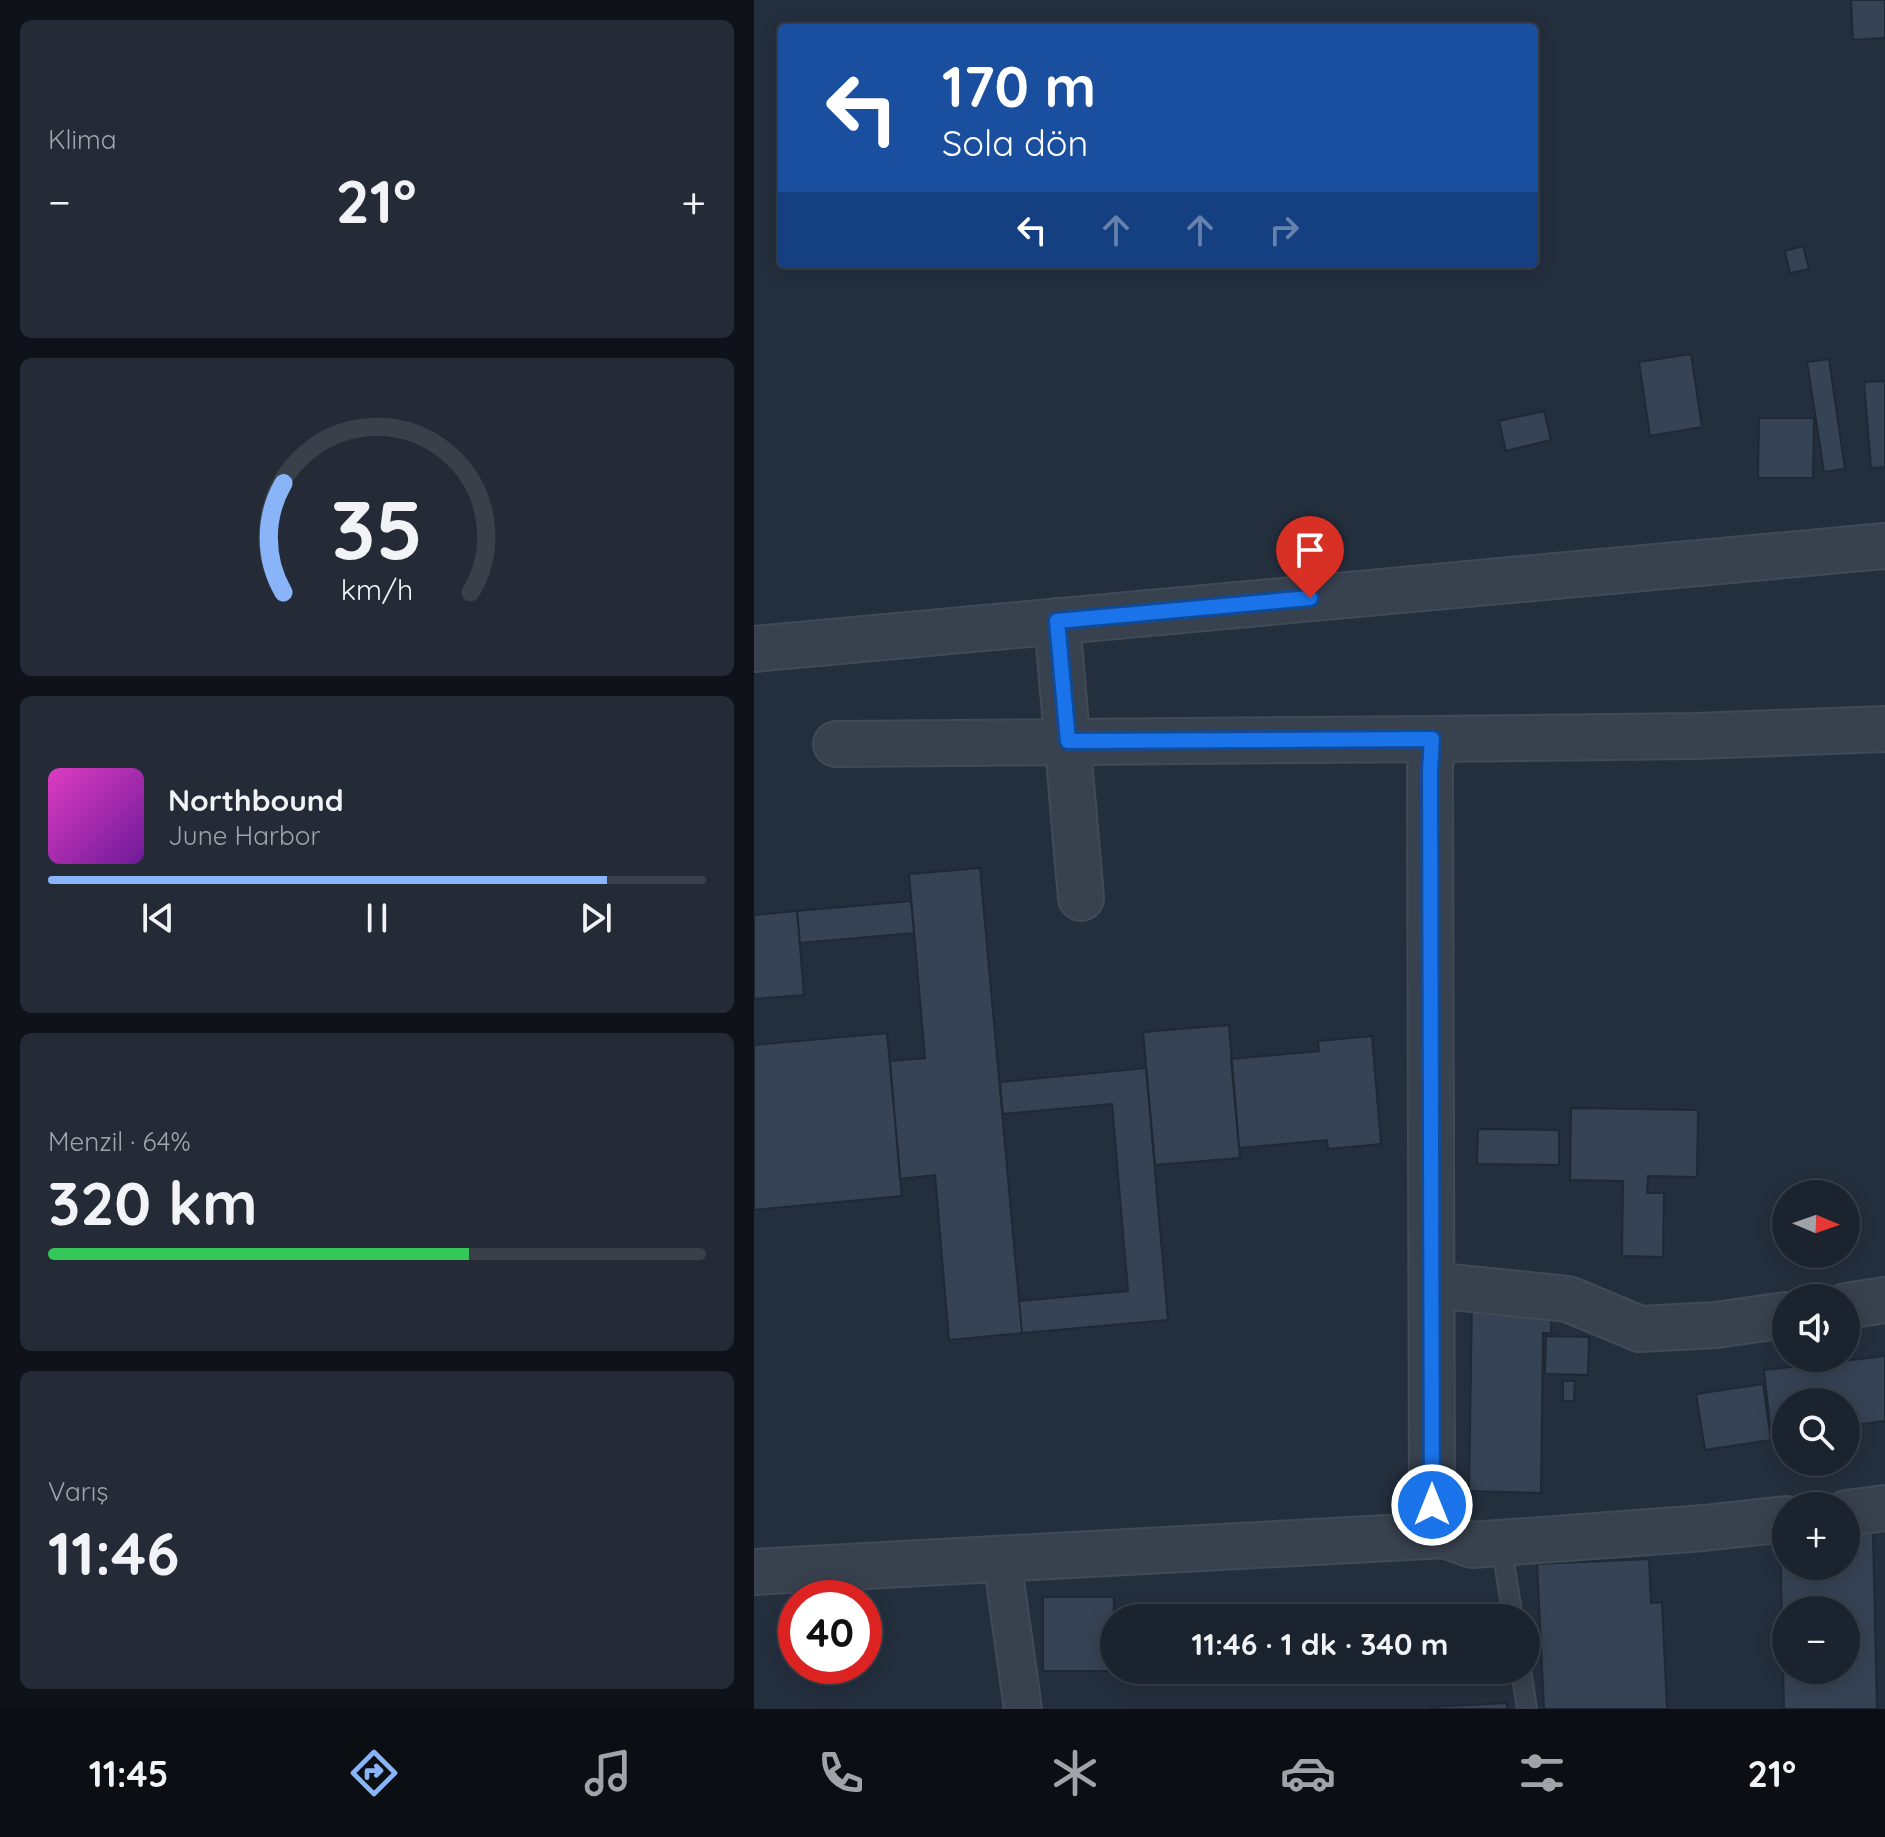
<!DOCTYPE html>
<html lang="tr">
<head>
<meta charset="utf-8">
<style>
	:root { --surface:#1b232e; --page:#242b36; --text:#f1f3f6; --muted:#a0a4aa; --line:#39404a; --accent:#8ab4f8 }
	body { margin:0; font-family:Quicksand,sans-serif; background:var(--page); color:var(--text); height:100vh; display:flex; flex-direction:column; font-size:30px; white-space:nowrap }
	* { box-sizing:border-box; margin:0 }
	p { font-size:26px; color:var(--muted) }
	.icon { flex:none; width:44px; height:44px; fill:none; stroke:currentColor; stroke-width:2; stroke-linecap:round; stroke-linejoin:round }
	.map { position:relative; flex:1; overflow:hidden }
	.panel { display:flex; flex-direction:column; gap:20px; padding:20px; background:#0f1319; width:754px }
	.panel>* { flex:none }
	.guide { position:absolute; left:24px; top:24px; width:760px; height:244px; border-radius:8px; box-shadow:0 4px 20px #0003,0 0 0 2px var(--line); background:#1a4fa0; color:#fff; overflow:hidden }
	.needle { width:52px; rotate:92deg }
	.buttons { position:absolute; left:1018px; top:1180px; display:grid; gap:16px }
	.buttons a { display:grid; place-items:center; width:88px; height:88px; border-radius:50%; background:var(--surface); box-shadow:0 4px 20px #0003,0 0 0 2px var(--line); font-size:40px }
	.speed { position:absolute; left:24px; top:1580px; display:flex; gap:16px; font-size:40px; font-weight:700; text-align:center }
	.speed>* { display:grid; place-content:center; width:104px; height:104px; border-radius:50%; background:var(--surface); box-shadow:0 4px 20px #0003,0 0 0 2px var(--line); line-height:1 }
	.speed .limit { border:12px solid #d22; background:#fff; color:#111 }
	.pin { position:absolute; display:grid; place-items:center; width:68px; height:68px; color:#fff; margin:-82px -34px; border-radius:50% 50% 50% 0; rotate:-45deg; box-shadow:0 0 8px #0007 }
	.pin .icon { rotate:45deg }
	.me { position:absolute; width:88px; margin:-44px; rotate:0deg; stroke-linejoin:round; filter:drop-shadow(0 0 6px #0008) }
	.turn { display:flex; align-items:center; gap:28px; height:168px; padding:0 32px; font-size:36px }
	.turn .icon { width:104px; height:104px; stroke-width:2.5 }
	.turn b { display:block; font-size:56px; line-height:68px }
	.lanes { display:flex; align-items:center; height:76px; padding:0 32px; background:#0003; justify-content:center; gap:40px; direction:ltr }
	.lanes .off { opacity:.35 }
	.big { font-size:60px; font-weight:800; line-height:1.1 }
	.panel .card { flex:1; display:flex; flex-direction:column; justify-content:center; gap:12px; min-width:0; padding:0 28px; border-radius:12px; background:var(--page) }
	.panel .dial { align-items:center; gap:0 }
	.dial svg { height:208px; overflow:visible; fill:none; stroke:var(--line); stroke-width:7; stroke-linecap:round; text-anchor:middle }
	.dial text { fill:var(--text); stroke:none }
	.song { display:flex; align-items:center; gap:24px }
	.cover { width:96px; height:96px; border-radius:12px; background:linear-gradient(135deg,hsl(310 70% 55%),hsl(280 70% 35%)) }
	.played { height:8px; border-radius:4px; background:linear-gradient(90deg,var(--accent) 85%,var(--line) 85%) }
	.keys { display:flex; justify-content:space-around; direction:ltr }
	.heat { display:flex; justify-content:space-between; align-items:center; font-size:44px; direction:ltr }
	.charge { height:12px; border-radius:6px; background:linear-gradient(90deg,#34c759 64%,var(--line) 0) }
	.trip { position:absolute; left:346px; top:1604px; width:440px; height:80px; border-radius:40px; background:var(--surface); box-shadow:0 4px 20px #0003,0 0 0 2px var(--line); font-weight:800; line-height:80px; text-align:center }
	.tabs { display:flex; height:128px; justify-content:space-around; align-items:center; background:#0b0e12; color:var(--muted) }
	.tabs .icon { width:56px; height:56px }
	.tabs .active { color:var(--accent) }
	.tabs b { font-size:36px; color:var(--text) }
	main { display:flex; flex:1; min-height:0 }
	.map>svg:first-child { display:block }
	.building { fill:#364354; stroke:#1f2835; stroke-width:2; fill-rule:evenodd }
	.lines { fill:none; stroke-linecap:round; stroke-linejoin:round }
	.service-casing { stroke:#414a57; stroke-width:22 }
	.minor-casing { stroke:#414a57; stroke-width:40 }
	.tertiary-casing { stroke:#414a57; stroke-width:48 }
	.service { stroke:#38414e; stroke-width:18 }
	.minor { stroke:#38414e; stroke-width:36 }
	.tertiary { stroke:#38414e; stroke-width:44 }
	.route-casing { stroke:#114b97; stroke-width:20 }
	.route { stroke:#1a73e8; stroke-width:14 }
</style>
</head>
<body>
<main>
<section class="panel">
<div class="card"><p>Klima</p>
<div class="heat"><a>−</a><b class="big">21°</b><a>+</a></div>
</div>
<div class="card dial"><svg viewBox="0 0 100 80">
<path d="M14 69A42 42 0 1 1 86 69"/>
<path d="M14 69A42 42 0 0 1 14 27" stroke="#8ab4f8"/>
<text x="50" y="56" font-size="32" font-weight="700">35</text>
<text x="50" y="72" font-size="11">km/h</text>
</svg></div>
<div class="card">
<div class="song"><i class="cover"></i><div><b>Northbound</b><p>June Harbor</p></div></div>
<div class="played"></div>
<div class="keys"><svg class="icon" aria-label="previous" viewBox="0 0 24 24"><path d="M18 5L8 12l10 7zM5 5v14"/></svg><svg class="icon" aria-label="pause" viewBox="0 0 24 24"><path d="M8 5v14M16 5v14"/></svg><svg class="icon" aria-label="next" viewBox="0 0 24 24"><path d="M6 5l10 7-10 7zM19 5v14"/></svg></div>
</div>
<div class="card"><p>Menzil · 64%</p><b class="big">320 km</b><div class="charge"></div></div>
<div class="card"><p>Varış</p><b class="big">11:46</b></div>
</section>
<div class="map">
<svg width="1131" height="1709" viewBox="0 0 1131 1709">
	<rect width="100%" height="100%" fill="#242f3e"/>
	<path class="building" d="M1097,0H1131V38L1099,40Z
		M1049,246L1055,269L1036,273L1031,251Z
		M937,354L948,427L896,436L885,362Z
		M1075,359L1091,469L1070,472L1053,362Z
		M1131,381V467L1117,468L1110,382Z
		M790,411L797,440L752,451L745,421Z
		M1005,418H1060L1059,478H1004Z
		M226,868L268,1333L195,1340L181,1175L146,1179L136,1061L171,1058L155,874Z
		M157,901L160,933L46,943L43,911Z
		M43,911L50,995L0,999V915Z
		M475,1025L486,1158L401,1165L389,1032Z
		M133,1033L148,1196L0,1210V1045Z
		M618,1036L627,1144L574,1149L573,1140L485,1148L477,1059L565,1051L564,1041Z
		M392,1068L414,1320L268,1333L265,1301L374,1291L358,1104L249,1114L246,1082Z
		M817,1108L944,1110L943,1177L894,1176L893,1193H910L909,1257L868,1256L869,1181L816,1180Z
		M724,1129L805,1130V1165L723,1164Z
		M718,1301L798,1303L797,1333H789L787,1493L715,1491Z
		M792,1336L835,1337L834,1375L791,1374Z
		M1131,1356V1421L1092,1426V1402H1032V1432L1017,1434L1010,1370Z
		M809,1381H821L820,1401H809Z
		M1009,1384L1017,1440L951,1450L942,1394Z
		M1119,1533L1123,1709H1030L1026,1535H1032V1566H1092V1534ZM1032,1610H1092V1670H1032Z
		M895,1559L897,1603L908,1602L913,1709H790L783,1564Z
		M289,1597H360L359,1671H289Z
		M753,1703V1709H677V1707Z"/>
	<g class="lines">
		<g class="service-casing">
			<path id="service" d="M747,1543L759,1618
				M767,1670L773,1709"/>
		</g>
		<g class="minor-casing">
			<path id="minor" d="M248,1559L269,1709"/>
		</g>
		<g class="tertiary-casing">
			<path id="tertiary" d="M303,621L327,898
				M0,649L1131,546
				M82,744L678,739
				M678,1285L814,1299L886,1329L962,1325L1032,1315
				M1092,1306L1131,1300
				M1092,1513L1131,1508
				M1032,1519L950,1528L718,1545L691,1535L678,1505L676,771L678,739L942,736L1131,729
				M0,1572L691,1535"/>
		</g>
		<use href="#service" class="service"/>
		<use href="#minor" class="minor"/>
		<use href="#tertiary" class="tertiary"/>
	</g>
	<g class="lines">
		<g class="route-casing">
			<path id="route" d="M556,598L303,621L314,741L678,739L676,771L678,1505"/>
		</g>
		<use href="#route" class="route"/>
	</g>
</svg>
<div class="buttons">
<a><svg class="needle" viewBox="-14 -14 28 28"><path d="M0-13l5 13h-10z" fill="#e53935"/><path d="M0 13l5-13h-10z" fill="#a0a4aa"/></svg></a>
<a><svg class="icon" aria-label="sound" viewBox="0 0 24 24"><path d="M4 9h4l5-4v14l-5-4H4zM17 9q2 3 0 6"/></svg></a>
<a><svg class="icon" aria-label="search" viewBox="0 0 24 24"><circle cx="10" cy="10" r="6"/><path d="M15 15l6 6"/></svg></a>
<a>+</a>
<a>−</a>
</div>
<div class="speed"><div class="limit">40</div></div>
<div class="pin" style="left:556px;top:598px;background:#d93025"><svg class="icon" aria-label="arrive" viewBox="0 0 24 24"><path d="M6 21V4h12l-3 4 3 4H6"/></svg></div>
<svg class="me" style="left:678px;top:1505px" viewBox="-20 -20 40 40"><circle r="17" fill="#1a73e8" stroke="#fff" stroke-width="3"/><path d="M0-11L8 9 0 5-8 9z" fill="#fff"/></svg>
<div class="trip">11:46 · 1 dk · 340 m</div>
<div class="guide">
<div class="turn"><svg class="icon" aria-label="left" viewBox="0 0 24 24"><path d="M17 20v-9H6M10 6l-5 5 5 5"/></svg><div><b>170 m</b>Sola dön</div></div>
<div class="lanes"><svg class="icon" aria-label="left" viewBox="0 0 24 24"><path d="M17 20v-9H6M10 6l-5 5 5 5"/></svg><svg class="icon off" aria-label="ahead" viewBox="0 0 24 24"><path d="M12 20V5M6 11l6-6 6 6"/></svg><svg class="icon off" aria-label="ahead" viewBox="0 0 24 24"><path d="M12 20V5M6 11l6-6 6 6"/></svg><svg class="icon off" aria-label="right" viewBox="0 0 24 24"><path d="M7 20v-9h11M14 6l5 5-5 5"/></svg></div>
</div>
</div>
</main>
<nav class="tabs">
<b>11:45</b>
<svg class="icon active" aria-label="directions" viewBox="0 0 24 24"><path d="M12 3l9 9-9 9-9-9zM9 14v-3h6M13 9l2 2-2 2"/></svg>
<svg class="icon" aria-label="music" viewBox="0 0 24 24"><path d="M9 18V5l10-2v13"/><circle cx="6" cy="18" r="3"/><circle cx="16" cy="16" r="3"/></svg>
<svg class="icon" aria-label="phone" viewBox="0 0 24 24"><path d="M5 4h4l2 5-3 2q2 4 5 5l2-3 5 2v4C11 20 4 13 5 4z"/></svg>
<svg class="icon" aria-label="climate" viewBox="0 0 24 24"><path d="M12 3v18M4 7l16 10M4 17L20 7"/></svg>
<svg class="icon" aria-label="car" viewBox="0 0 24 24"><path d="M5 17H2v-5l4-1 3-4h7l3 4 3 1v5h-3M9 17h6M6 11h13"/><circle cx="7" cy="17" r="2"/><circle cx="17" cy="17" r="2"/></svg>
<svg class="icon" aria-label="filters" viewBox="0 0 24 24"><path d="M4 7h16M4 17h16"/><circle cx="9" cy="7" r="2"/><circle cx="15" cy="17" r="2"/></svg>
<b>21°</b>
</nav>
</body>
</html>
